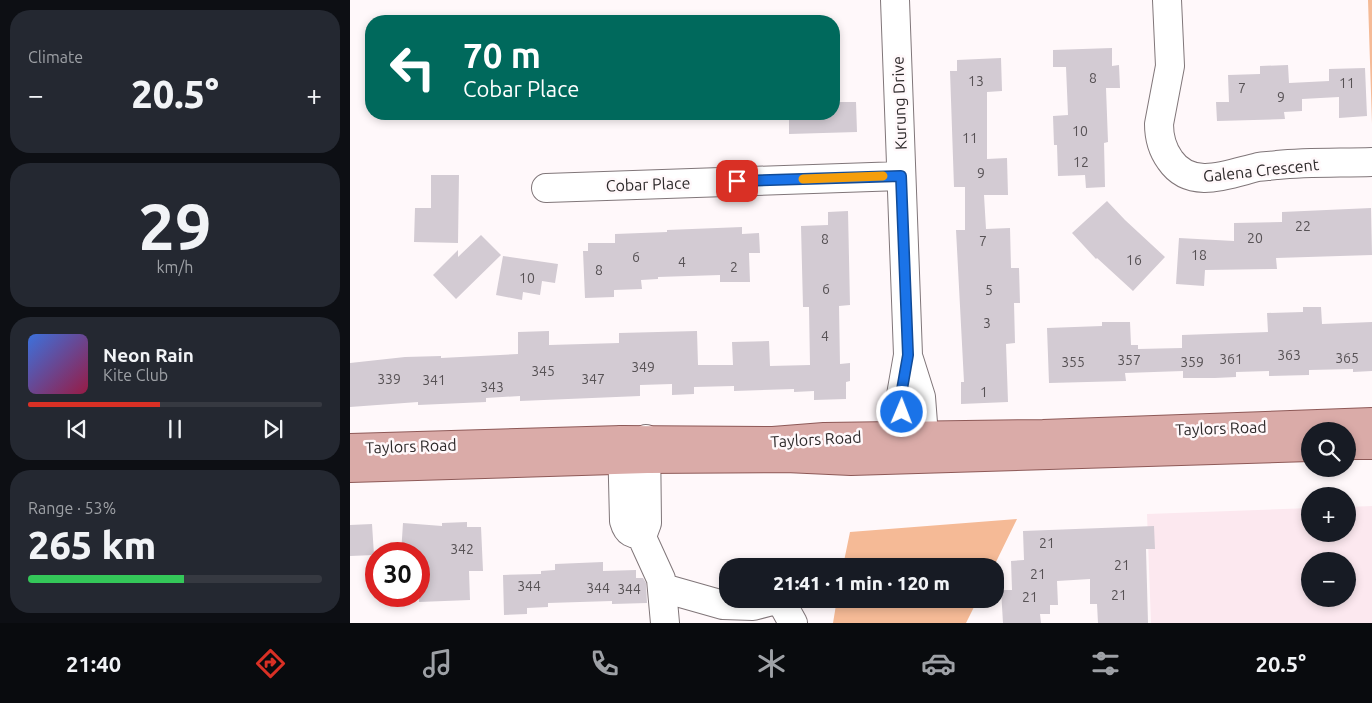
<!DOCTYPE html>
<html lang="en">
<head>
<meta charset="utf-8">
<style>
	:root { --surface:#171b24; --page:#242831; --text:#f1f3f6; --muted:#9ea1a6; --line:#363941; --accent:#d93025 }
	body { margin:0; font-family:Ubuntu,sans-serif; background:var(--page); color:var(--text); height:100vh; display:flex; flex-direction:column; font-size:19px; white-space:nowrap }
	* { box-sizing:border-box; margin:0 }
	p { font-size:16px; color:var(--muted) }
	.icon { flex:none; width:28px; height:28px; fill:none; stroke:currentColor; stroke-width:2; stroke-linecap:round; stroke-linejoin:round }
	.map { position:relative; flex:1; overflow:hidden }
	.panel { display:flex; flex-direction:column; gap:10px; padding:10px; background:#0d0f14; width:350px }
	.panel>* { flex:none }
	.banner { position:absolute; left:15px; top:15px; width:475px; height:105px; border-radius:20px; box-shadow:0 2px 8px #0003; background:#00695c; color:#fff; overflow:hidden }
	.buttons { position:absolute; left:951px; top:422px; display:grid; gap:10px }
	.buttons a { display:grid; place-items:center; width:55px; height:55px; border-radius:50%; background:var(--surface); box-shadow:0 2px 8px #0003; font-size:25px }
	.speed { position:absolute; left:15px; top:542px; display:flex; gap:10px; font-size:25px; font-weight:700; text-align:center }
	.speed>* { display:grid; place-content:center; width:65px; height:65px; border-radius:50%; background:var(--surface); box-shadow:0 2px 8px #0003; line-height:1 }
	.speed .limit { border:8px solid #d22; background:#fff; color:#111 }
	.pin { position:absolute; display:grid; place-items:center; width:42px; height:42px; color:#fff; margin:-21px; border-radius:10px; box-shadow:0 2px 8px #0006 }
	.me { position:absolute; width:55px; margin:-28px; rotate:1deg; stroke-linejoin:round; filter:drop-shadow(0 0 4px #0008) }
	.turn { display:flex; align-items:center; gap:18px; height:105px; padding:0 15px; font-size:22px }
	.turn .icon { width:65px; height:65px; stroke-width:2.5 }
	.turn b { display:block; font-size:35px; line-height:42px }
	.big { font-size:38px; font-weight:800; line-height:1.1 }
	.panel .tile { flex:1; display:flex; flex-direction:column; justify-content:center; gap:8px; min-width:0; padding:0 18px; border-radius:20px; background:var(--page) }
	.panel .dial { align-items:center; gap:0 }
	.dial b { font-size:65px; line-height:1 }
	.song { display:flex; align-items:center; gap:15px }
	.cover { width:60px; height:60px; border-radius:8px; background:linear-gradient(135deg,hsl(220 70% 55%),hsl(340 70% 35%)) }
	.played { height:5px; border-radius:2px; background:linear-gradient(90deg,var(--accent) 45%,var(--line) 45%) }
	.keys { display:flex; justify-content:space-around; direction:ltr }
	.heat { display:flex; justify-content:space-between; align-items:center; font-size:28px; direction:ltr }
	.charge { height:8px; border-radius:4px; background:linear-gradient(90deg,#34c759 53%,var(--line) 0) }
	.trip { position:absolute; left:369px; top:558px; width:285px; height:50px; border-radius:20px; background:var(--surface); box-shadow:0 2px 8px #0003; font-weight:800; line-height:50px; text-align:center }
	.dock { display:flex; height:80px; justify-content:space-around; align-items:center; background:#090b0e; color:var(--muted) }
	.dock .icon { width:35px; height:35px }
	.dock .on { color:var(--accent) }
	.dock b { font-size:22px; color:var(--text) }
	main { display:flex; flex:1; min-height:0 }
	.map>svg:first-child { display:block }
	.built { fill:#fce8ef; fill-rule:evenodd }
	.green { fill:#f5ba96 }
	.building { fill:#d3cbd3 }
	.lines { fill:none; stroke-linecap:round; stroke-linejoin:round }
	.minor-casing { stroke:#807679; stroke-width:30 }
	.major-casing { stroke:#8e5957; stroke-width:30 }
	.minor { stroke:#fff; stroke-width:28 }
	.major { stroke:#daaba8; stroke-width:28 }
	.route-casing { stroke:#114b97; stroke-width:12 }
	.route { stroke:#1a73e8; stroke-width:9 }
	.slow { stroke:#f59e0b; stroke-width:9 }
	.labels { text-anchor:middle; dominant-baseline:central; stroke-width:5; stroke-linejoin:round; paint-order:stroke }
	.number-label { font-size:14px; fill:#575255 }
	.street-label { font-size:16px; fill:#2e2a2b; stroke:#fff8fa }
</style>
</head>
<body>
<main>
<section class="panel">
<div class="tile"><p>Climate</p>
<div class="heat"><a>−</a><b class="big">20.5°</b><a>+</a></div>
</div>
<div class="tile dial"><b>29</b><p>km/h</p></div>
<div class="tile">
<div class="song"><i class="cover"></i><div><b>Neon Rain</b><p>Kite Club</p></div></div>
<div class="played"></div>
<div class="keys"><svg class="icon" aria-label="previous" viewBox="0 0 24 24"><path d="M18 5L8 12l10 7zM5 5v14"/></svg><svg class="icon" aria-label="pause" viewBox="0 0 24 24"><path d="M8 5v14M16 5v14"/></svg><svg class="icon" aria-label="next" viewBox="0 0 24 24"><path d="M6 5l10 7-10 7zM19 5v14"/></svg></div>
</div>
<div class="tile"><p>Range · 53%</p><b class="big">265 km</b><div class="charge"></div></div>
</section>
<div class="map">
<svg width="1022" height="623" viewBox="0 0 1022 623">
	<rect width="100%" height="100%" fill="#fff8fa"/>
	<path class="built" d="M1022,506V623H801L797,514L960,508V534H998V507ZM960,561H998V599H960Z"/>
	<path class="green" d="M1018,0H1022V124Z
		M667,519L644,566H493L500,532Z
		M487,599H628L616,623H483Z"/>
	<path class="building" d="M762,48V66L769,65L770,88H756L758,142L754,143L755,187L736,188L735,175L708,176L707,145H704L703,116L718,115L716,67H703V50Z
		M651,58L652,91L637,92V159L657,158L658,195H634L636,229L660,228L661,268H669L670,303H664L665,343L656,344L658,402L611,404V382H614L606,230H615V187H604L600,71H607V60Z
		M938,65L939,83L979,81V69L1015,68L1017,116L989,118V97L952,99V111L934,112L935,119L867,121L866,102H879L878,75L910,74V66Z
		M484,102H506L507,132L439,134V114H484Z
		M81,175H109L108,243L64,242L65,208H81Z
		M757,201L775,220L815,257L783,291L747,258L746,259L722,233Z
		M1021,208L1022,255L926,258L927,269L855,270L854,286L826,284L829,238L884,241V223L932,222V212Z
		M498,211L500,305L489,306L490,364L500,363V381L496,382V399L464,400V391L444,392V389L384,391V386L344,387V394L322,395V384L290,385V396L170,401V396L136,398V402L68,405V402L0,407V363L55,357L91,356V358L168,354V332L199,331V345L269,343V333L347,331L348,365H383L382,342L419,341L420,366L460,365L459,307H453L451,226L478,225V212Z
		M392,227V234L409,233L410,253H399L400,282H370V275L308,277V279L291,280L292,289L264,290V297L235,298L233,251H238V243H265V234L317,232V230Z
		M131,235L151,255L106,299L83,275L108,250V257Z
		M153,256L208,264L205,283L192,281L190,295L173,292L172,300L146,295Z
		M953,307H971L972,324L1022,322V371L1003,372V369L959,370V375L919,376V371L886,372V377L865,378H833V371L775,373L776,381L699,383L697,328L752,326V322H780L781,345H788V349L832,348V335L918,332L917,313L953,312Z
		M117,522V527H131L133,571H119L120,600L69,602V554H51L53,523L92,526V523Z
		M22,524L24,555L0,556V525Z
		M804,526L805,549H796L798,623H748L747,604H740V579L707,581L708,605H700V614H690L691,623H653L651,590H662L661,561L674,560L673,531Z
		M253,562V571L286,570V578H293L296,583L297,603L262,604V601L198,603V607L177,608V614L154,615L153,575L191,574V571L205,570V564Z"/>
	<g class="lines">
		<g class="minor-casing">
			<path id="minor" d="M545,0L558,355L551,395L553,437
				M817,0L820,66L809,124C809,137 812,149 820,160C841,191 879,174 908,167C914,166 920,166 927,165C958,162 990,163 1022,162
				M196,188L551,176
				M559,359L571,397L574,436
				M272,440L274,521C277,532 283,537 294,531L297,523L296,439
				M290,533L311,579L315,623
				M313,588L373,605L403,606L426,600L433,605L443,623"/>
		</g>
		<g class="major-casing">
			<path id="major" d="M998,445H1022
				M0,448L272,440L423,441L474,437L693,434L1022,422
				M0,468L297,459L436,458L501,461L960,447"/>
		</g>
		<use href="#minor" class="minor"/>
		<use href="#major" class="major"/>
	</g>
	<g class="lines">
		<g class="route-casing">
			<path id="route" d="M387,181L551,176L558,355L551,395L552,412"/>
		</g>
		<use href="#route" class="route"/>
		<path class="slow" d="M453,179L533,176"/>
	</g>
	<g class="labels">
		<g class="number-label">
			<text x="743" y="78">8</text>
			<text x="626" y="81">13</text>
			<text x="997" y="83">11</text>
			<text x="892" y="88">7</text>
			<text x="931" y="97">9</text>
			<text x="730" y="131">10</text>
			<text x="620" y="138">11</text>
			<text x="731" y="162">12</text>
			<text x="631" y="173">9</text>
			<text x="953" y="226">22</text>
			<text x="905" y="238">20</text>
			<text x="475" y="239">8</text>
			<text x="633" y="241">7</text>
			<text x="849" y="255">18</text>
			<text x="286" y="257">6</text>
			<text x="784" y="260">16</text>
			<text x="332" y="262">4</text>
			<text x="384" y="267">2</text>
			<text x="249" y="270">8</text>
			<text x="177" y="278">10</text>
			<text x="476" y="289">6</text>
			<text x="639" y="290">5</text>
			<text x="637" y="323">3</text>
			<text x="475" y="336">4</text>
			<text x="939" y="355">363</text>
			<text x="997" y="358">365</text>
			<text x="881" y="359">361</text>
			<text x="779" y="360">357</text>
			<text x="723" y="362">355</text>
			<text x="842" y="362">359</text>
			<text x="293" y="367">349</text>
			<text x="193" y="371">345</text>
			<text x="39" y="379">339</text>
			<text x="243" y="379">347</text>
			<text x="84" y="380">341</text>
			<text x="142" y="387">343</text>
			<text x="634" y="392">1</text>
			<text x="697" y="543">21</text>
			<text x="112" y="549">342</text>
			<text x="772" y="565">21</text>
			<text x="688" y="574">21</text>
			<text x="179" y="586">344</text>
			<text x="248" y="588">344</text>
			<text x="279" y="589">344</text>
			<text x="769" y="595">21</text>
			<text x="680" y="597">21</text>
		</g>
		<g class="street-label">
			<text transform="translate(549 103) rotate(-92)">Kurung Drive</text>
			<text transform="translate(911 170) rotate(-6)">Galena Crescent</text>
			<text transform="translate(298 184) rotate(-2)">Cobar Place</text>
			<text transform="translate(871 428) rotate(-2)">Taylors Road</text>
			<text transform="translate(466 439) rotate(-3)">Taylors Road</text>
			<text transform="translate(61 446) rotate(-2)">Taylors Road</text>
		</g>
	</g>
</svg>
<div class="buttons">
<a><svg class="icon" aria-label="search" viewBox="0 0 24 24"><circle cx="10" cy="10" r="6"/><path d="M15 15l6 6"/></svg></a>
<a>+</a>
<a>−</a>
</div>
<div class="speed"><div class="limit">30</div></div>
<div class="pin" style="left:387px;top:181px;background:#d93025"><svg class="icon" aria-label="arrive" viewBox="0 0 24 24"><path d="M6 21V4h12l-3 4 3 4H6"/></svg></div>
<svg class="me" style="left:552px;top:412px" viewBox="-20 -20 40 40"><circle r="17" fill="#1a73e8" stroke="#fff" stroke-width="3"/><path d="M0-11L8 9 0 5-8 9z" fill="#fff"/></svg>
<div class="trip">21:41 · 1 min · 120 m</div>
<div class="banner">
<div class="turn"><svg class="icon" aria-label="left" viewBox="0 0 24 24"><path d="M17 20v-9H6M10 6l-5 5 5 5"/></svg><div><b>70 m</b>Cobar Place</div></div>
</div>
</div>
</main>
<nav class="dock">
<b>21:40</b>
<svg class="icon on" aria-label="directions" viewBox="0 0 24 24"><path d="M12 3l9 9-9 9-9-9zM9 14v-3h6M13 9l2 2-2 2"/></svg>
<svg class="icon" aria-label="music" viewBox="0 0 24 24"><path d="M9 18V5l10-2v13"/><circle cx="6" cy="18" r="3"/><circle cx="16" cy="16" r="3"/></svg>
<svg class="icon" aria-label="phone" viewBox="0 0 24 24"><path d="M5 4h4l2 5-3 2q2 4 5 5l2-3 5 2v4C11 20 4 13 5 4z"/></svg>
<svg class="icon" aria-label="climate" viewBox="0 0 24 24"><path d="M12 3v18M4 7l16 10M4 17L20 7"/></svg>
<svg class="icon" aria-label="car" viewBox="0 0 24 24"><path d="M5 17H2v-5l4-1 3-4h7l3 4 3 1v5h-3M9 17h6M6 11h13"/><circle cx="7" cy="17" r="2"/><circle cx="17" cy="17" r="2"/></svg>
<svg class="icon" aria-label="filters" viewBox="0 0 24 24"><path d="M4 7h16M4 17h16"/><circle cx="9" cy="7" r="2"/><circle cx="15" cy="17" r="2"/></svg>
<b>20.5°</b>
</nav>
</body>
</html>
